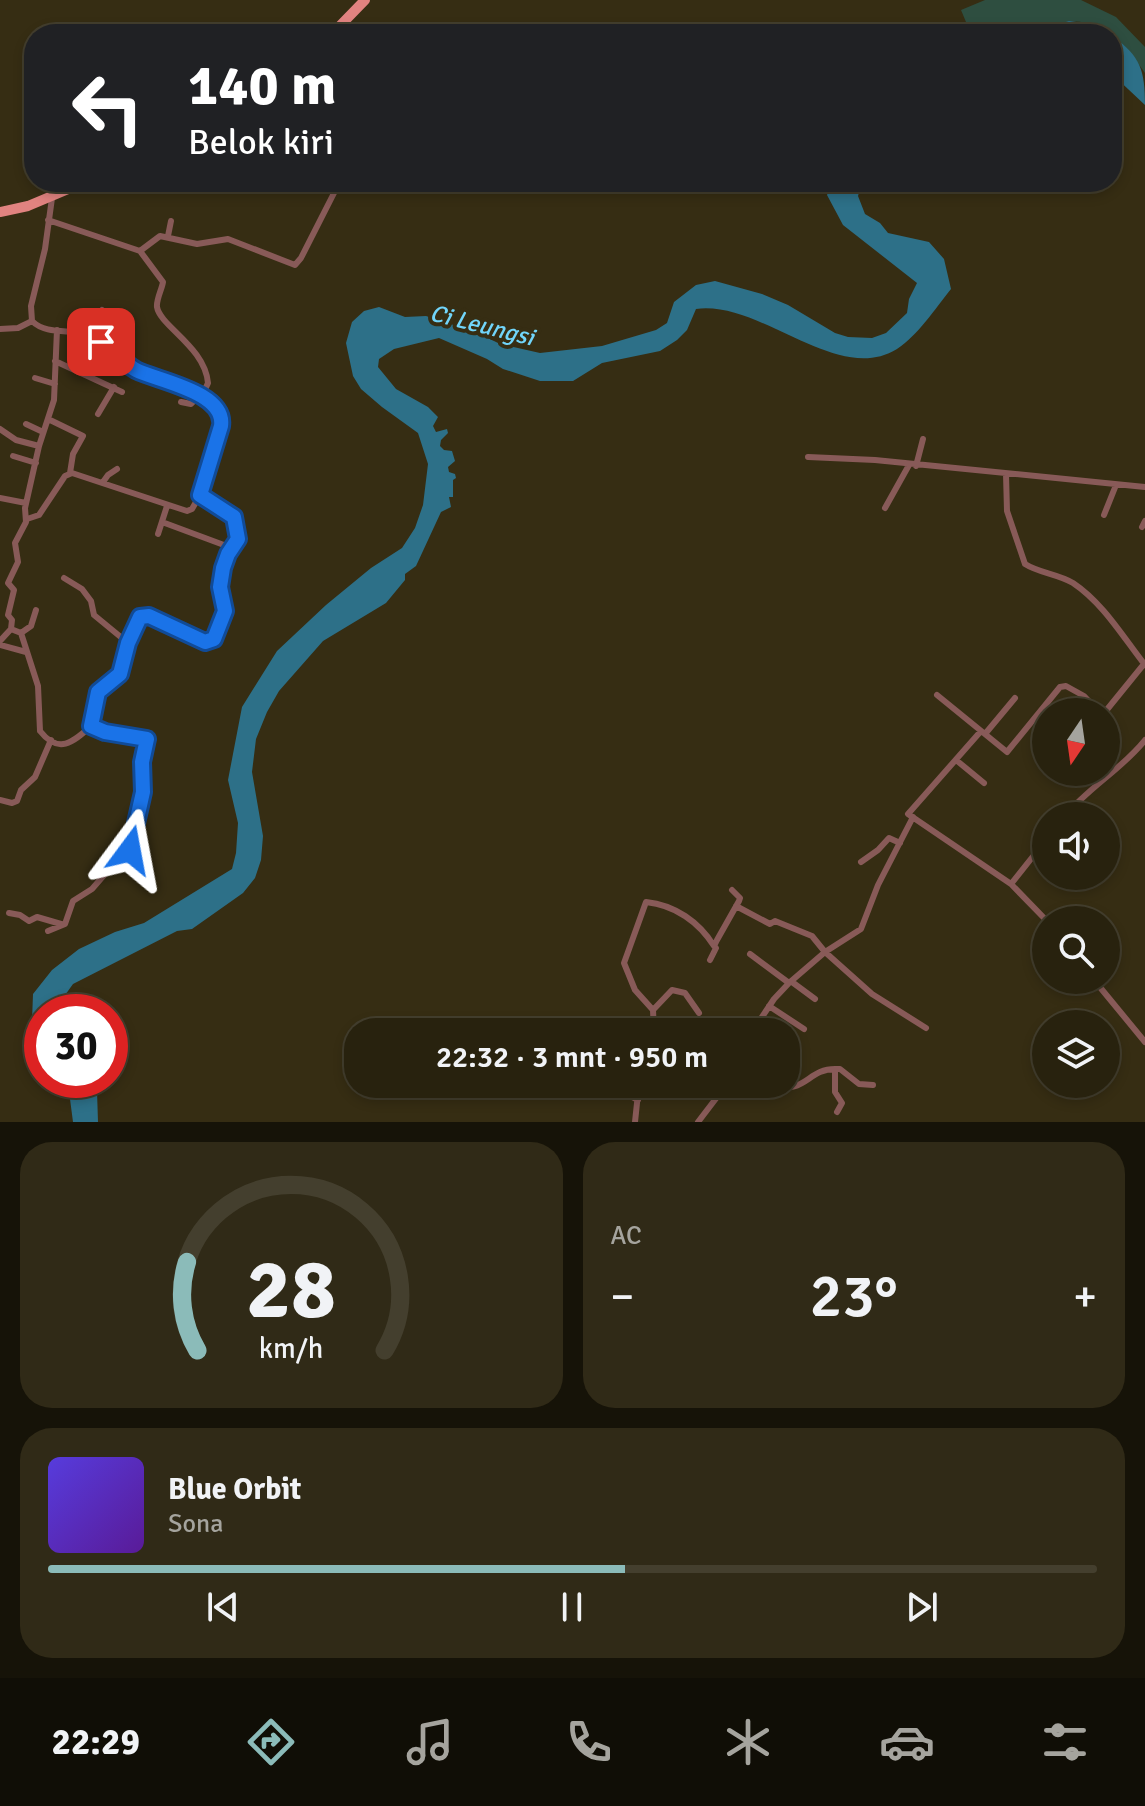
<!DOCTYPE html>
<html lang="id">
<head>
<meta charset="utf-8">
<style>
	:root { --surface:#28220e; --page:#302a17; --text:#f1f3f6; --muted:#a5a49e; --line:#443f2e; --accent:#8bbbb9 }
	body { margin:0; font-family:Signika,sans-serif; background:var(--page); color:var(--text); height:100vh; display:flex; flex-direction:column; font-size:30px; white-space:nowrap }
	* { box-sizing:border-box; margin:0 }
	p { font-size:26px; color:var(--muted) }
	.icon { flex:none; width:44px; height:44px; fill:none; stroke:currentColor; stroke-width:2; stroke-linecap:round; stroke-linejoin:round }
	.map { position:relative; height:1122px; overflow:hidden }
	.details { display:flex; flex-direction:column; gap:20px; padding:20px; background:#161308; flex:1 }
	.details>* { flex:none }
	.hud { position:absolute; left:24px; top:24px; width:1098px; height:168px; border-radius:32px; box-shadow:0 4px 12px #0003,0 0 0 2px var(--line); background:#202124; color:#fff; overflow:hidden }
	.needle { width:52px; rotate:193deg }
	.tools { position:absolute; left:1032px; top:698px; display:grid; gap:16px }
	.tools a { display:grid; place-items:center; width:88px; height:88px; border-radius:50%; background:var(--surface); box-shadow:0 4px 12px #0003,0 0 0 2px var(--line); font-size:40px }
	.speed { position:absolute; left:24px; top:994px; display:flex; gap:16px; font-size:40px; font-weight:700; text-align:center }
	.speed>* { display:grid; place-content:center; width:104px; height:104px; border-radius:50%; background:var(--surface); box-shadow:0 4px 12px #0003,0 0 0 2px var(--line); line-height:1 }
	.speed .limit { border:12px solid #d22; background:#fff; color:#111 }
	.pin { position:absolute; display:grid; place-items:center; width:68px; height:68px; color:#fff; margin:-34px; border-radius:16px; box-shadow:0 4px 12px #0006 }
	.me { position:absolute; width:88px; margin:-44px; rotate:13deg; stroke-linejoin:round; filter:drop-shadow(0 0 6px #0008) }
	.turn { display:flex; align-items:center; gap:28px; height:168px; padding:0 32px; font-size:36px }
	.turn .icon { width:104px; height:104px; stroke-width:2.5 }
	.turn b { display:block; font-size:56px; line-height:68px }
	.big { font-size:60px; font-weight:600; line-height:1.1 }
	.details .widget { flex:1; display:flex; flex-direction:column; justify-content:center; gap:12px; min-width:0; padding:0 28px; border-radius:32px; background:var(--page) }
	.details .dial { align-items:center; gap:0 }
	.dial svg { height:208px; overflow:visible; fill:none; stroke:var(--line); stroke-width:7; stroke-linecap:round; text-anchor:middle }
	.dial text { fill:var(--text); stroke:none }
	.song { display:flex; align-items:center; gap:24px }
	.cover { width:96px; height:96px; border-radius:12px; background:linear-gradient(135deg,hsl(250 70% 55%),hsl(270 70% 35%)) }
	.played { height:8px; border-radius:4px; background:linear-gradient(90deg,var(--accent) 55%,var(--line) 55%) }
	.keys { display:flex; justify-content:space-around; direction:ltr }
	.heat { display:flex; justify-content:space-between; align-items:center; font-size:44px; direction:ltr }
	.details .tiles { flex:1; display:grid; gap:20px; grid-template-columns:1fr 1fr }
	.widget:last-child { grid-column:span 2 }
	.trip { position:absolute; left:344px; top:1018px; width:456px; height:80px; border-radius:32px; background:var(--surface); box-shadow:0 4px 12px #0003,0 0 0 2px var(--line); font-weight:600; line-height:80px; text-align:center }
	.menu { display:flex; height:128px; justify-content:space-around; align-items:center; background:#100e06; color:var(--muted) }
	.menu .icon { width:56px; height:56px }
	.menu .active { color:var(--accent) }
	.menu b { font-size:36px; color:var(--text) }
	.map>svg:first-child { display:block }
	.green { fill:#2e4e40 }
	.water { fill:#2d7088 }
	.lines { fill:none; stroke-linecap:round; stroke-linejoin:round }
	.street { stroke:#885a58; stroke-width:6 }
	.primary { stroke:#e18380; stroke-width:10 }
	.route-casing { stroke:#114b97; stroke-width:20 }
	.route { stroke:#1a73e8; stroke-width:14 }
	.labels { text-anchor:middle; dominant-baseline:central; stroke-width:8; stroke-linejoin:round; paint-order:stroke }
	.water-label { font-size:24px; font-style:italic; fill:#71d5fa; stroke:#362d13 }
</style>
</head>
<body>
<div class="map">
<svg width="1145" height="1122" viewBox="0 0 1145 1122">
	<rect width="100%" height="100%" fill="#362d13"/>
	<path class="green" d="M985,0H1081L1116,17L1145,47V73C1126,45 1103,17 1065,22C1050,24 1037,32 1022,34C1006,36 988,34 971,34L961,10Z"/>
	<path class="water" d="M1069,21L1091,24L1110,34H1025Z
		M1112,36C1141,56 1145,71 1145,105L1112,74Z
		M832,182H862L858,196L865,214L880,223L888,233L929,242L944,259L951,289C935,309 918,335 897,349C837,386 761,300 696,309L687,330L677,340L660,351L602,363L573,381H540L503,369L487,359L439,338L394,349L379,359L378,367L396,389L428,407L438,417L433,426L436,432L447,429L448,433L441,440L440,446L444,450L452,451L455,461L448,467L449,472L455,474L456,478L453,480V497H449L451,507L441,512L416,566L405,574V580L386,603L323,641L279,691L267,712L256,739L252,772L263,836L261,860L255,878L243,893L192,929L177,931L73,984L53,1012H42V1048L36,1040L32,1021L33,994L52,970L79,949L115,932L144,923L232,869L236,853L238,823L228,780L242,707L277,651L326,605L371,568L402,548L415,528L423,505L428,464L418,433L382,407L361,389L353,376L346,343L352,322L364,311L379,307L405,317L426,316L478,333L500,344L540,353L602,346L656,330L667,323L674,302L696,285L715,281L762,294L788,305L835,333L848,337L872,338L886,333L907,313L909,299L917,283L843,225L827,195Z
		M61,1080H93L97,1091L98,1122H73L70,1099Z"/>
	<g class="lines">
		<path class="street" d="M48,220L140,251L163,282C162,289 156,300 157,307C160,326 205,347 208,383L202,396
			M168,236L171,221
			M140,251L160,236L197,244L228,239L295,265L301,258L334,193L332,186L326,182
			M102,310L115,322L104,344
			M0,329L18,328L32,321
			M55,361L122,392
			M35,378L55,384
			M181,402L191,404L200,395
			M98,414L114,387
			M48,419L83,436L73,454L70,473
			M26,424L43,432
			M0,429L16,440L39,446
			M13,456L36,463
			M808,457L875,460L1145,487
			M916,466L923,439
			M1006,474L1007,511L1025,564C1039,573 1058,574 1073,583C1103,603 1123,637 1145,665
			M103,482L108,475L117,469
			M0,498L26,503
			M885,508L909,465
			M1104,515L1116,485
			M27,519L39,515L65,476L72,473L187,511L192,509L200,495
			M162,522L232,548
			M1142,527L1145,521
			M158,534L167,506
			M64,578L82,589L91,601L94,615L128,643
			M11,629L12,620L8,615L14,590L8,583L18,562L15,543L26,522L25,508L39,446L54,400L57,330
			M21,633L31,626L36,610
			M0,641L11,629L21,633L38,686L40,731C59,755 73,742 91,726
			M0,645L26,652
			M937,695L1007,752L1060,687L1066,686L1084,696L1099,712
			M1105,712L1144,664
			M981,731L908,814L1011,884
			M985,734L1015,698
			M956,760L984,783
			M0,800L12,803L17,801L21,790L35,777L51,740
			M1065,816C1089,787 1122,769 1145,740
			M1046,840L1011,884L1046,920
			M861,862L878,850L889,838L900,843
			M736,906L770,924L775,921L812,936L825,952L872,994L926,1028
			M9,913L20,915L29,921L37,917L61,924
			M48,931L65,924L73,901L92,889L105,874L129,859L143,792L141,766L147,739L105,732L91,726L98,692L120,674L128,643L142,616H149L205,642L214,639L225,611L220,587L223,568L228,554L238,539L234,517L200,495L221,426C226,390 157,381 134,369C118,360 108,342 90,335C72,328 47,336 32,321L31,306L45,249L52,198
			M750,954L789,983
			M710,960L716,948L714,946L717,940L739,901L740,898L732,890
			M1094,980L1145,1042
			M792,982L815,999
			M769,1006L804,1029
			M653,1010L672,990L685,993L699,1013
			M654,1032L653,1010L635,990L624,963L646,902C675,905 699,922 714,946
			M752,1032L774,999L789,983L825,952L861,929L878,885L913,817
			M464,1084H475
			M502,1084L511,1089L516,1084
			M608,1084L638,1100
			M773,1084C805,1096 807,1069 835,1069
			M837,1112L842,1103L835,1092V1069H840L859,1084L873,1085
			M635,1122L639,1084
			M698,1122L727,1084"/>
		<path class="primary" d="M332,34L365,0
			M0,212L28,206L85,182"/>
	</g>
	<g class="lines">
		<g class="route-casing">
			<path id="route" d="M101,342C113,350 124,363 136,370C158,381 226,392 221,426L200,495L234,517L238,539L228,554L223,568L220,587L225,611L214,639L205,642L149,616L140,617L128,643L120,674L98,692L91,726L105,732L147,739L142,762L143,792L130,850"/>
		</g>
		<use href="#route" class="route"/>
	</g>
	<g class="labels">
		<g class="water-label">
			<text transform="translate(482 325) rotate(14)">Ci Leungsi</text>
		</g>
	</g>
</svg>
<div class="tools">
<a><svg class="needle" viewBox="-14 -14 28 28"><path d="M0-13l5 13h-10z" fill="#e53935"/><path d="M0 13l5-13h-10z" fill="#a5a49e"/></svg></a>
<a><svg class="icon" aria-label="sound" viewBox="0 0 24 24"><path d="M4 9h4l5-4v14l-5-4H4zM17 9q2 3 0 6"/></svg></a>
<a><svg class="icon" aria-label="search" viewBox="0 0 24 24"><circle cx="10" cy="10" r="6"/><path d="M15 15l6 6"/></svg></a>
<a><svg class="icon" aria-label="layers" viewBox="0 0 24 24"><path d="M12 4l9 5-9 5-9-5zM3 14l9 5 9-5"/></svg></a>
</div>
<div class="speed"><div class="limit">30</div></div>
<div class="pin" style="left:101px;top:342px;background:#d93025"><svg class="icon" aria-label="arrive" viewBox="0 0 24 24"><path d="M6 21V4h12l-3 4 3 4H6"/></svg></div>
<svg class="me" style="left:130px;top:850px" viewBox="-20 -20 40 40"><path d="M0-17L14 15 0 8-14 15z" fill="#1a73e8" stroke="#fff" stroke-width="4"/></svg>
<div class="trip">22:32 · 3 mnt · 950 m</div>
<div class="hud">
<div class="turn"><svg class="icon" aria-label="left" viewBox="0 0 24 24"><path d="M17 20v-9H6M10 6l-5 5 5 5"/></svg><div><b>140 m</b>Belok kiri</div></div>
</div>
</div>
<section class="details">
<div class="tiles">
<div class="widget dial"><svg viewBox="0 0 100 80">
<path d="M14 69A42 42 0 1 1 86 69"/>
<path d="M14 69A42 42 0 0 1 10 35" stroke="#8bbbb9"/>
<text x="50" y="56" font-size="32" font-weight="700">28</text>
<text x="50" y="72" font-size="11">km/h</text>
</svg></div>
<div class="widget"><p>AC</p>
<div class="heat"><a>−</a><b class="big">23°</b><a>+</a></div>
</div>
<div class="widget">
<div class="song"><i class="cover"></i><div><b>Blue Orbit</b><p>Sona</p></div></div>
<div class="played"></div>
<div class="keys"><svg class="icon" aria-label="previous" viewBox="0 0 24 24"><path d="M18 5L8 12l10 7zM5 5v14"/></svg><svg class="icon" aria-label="pause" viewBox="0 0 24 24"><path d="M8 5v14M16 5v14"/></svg><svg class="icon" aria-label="next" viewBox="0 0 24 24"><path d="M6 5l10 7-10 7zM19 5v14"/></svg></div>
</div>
</div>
</section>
<nav class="menu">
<b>22:29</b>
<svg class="icon active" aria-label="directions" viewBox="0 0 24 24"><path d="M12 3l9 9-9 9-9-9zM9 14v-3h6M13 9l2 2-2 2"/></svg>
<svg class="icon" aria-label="music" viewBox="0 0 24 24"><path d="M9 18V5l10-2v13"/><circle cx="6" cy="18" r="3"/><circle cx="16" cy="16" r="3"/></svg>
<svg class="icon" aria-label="phone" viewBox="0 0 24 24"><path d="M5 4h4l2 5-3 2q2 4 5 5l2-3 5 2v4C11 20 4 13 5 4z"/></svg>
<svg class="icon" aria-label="climate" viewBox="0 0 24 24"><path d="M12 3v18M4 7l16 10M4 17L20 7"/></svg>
<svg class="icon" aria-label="car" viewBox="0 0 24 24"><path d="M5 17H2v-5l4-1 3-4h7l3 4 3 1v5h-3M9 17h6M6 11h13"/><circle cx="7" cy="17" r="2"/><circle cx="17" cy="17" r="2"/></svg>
<svg class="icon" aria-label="filters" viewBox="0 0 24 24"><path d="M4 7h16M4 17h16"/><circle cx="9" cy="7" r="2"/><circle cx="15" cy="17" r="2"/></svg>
</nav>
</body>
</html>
